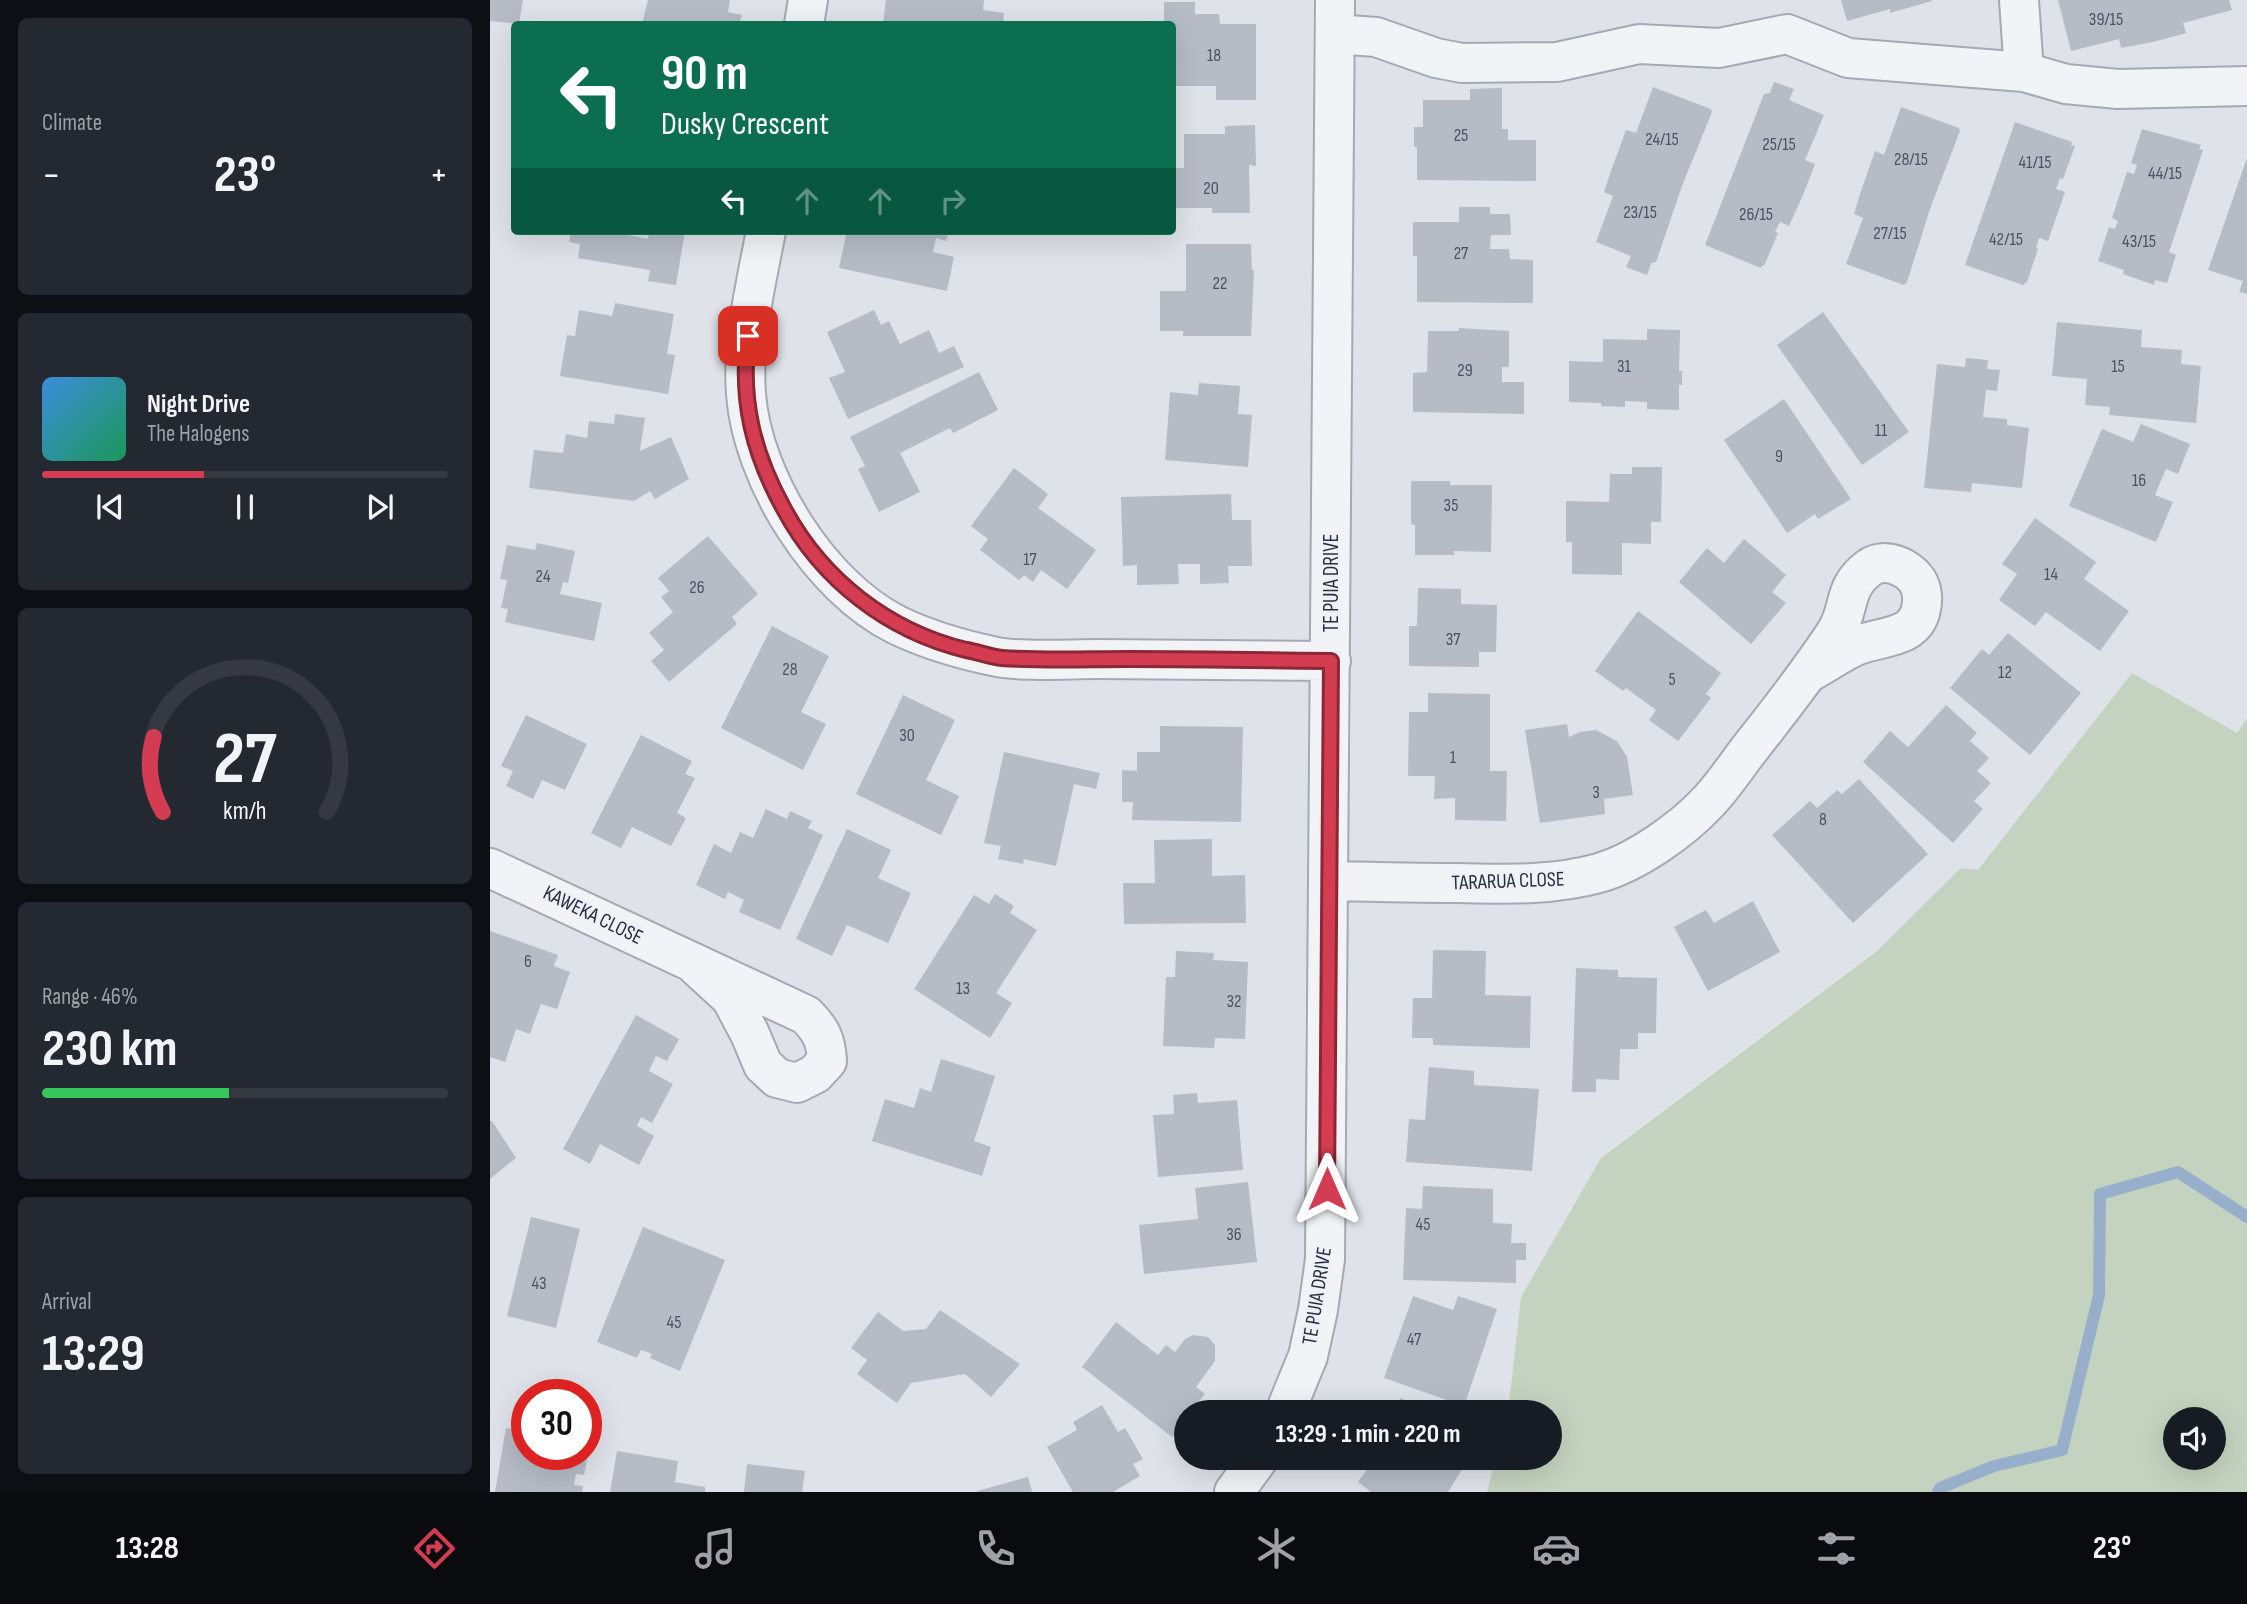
<!DOCTYPE html>
<html lang="en">
<head>
<meta charset="utf-8">
<style>
	:root { --surface:#171b24; --page:#242831; --text:#f1f3f6; --muted:#9ea1a6; --line:#363941; --accent:#d43d51 }
	body { margin:0; font-family:"Sofia Sans Condensed",sans-serif; background:var(--page); color:var(--text); height:100vh; display:flex; flex-direction:column; font-size:26px; white-space:nowrap }
	* { box-sizing:border-box; margin:0 }
	p { font-size:23px; color:var(--muted) }
	.icon { flex:none; width:38px; height:38px; fill:none; stroke:currentColor; stroke-width:2; stroke-linecap:round; stroke-linejoin:round }
	.map { position:relative; flex:1; overflow:hidden }
	.side { display:flex; flex-direction:column; gap:18px; padding:18px; background:#0d0f14; width:490px }
	.side>* { flex:none }
	.top-card { position:absolute; left:21px; top:21px; width:665px; height:214px; border-radius:7px; box-shadow:0 7px 28px #0002; background:#0b6e4f; color:#fff; overflow:hidden }
	.fabs { position:absolute; left:1673px; top:1407px; display:grid; gap:14px }
	.fabs a { display:grid; place-items:center; width:63px; height:63px; border-radius:50%; background:var(--surface); box-shadow:0 7px 28px #0002; font-size:35px }
	.speed { position:absolute; left:21px; top:1379px; display:flex; gap:14px; font-size:35px; font-weight:700; text-align:center }
	.speed>* { display:grid; place-content:center; width:91px; height:91px; border-radius:50%; background:var(--surface); box-shadow:0 7px 28px #0002; line-height:1 }
	.speed .limit { border:10px solid #d22; background:#fff; color:#111 }
	.pin { position:absolute; display:grid; place-items:center; width:60px; height:60px; color:#fff; margin:-30px; border-radius:14px; box-shadow:0 4px 10px #0006 }
	.me { position:absolute; width:77px; margin:-38px; rotate:0deg; stroke-linejoin:round; filter:drop-shadow(0 0 5px #0008) }
	.turn { display:flex; align-items:center; gap:24px; height:147px; padding:0 35px; font-size:32px }
	.turn .icon { width:91px; height:91px; stroke-width:2.5 }
	.turn b { display:block; font-size:49px; line-height:60px }
	.lanes { display:flex; align-items:center; height:66px; padding:0 35px; background:#0003; justify-content:center; gap:35px; direction:ltr }
	.lanes .off { opacity:.35 }
	.big { font-size:52px; font-weight:700; line-height:1.1 }
	.side .tile { flex:1; display:flex; flex-direction:column; justify-content:center; gap:10px; min-width:0; padding:0 24px; border-radius:10px; background:var(--page) }
	.side .dial { align-items:center; gap:0 }
	.dial svg { height:182px; overflow:visible; fill:none; stroke:var(--line); stroke-width:7; stroke-linecap:round; text-anchor:middle }
	.dial text { fill:var(--text); stroke:none }
	.song { display:flex; align-items:center; gap:21px }
	.cover { width:84px; height:84px; border-radius:10px; background:linear-gradient(135deg,hsl(210 70% 55%),hsl(150 70% 35%)) }
	.played { height:7px; border-radius:4px; background:linear-gradient(90deg,var(--accent) 40%,var(--line) 40%) }
	.keys { display:flex; justify-content:space-around; direction:ltr }
	.heat { display:flex; justify-content:space-between; align-items:center; font-size:38px; direction:ltr }
	.charge { height:10px; border-radius:5px; background:linear-gradient(90deg,#34c759 46%,var(--line) 0) }
	.trip { position:absolute; left:684px; top:1400px; width:388px; height:70px; border-radius:35px; background:var(--surface); box-shadow:0 7px 28px #0002; font-weight:700; line-height:70px; text-align:center }
	.tabs { display:flex; height:112px; justify-content:space-around; align-items:center; background:#090b0e; color:var(--muted) }
	.tabs .icon { width:49px; height:49px }
	.tabs .selected { color:var(--accent) }
	.tabs b { font-size:32px; color:var(--text) }
	main { display:flex; flex:1; min-height:0 }
	.map>svg:first-child { display:block }
	.green { fill:#c4d3bf; fill-rule:evenodd }
	.lines { fill:none; stroke-linecap:round; stroke-linejoin:round }
	.stream { stroke:#98afcb; stroke-width:12 }
	.building { fill:#b6bbc6 }
	.minor-casing { stroke:#a4a9b3; stroke-width:42 }
	.minor { stroke:#f2f3f7; stroke-width:38 }
	.route-casing { stroke:#8a2835; stroke-width:18 }
	.route { stroke:#d43d51; stroke-width:12 }
	.labels { text-anchor:middle; dominant-baseline:central; stroke-width:5; stroke-linejoin:round; paint-order:stroke }
	.number-label { font-size:18px; fill:#4b5362 }
	.street-label { font-size:21px; fill:#273040; stroke:#eef1f6 }
</style>
</head>
<body>
<main>
<section class="side">
<div class="tile"><p>Climate</p>
<div class="heat"><a>−</a><b class="big">23°</b><a>+</a></div>
</div>
<div class="tile">
<div class="song"><i class="cover"></i><div><b>Night Drive</b><p>The Halogens</p></div></div>
<div class="played"></div>
<div class="keys"><svg class="icon" aria-label="previous" viewBox="0 0 24 24"><path d="M18 5L8 12l10 7zM5 5v14"/></svg><svg class="icon" aria-label="pause" viewBox="0 0 24 24"><path d="M8 5v14M16 5v14"/></svg><svg class="icon" aria-label="next" viewBox="0 0 24 24"><path d="M6 5l10 7-10 7zM19 5v14"/></svg></div>
</div>
<div class="tile dial"><svg viewBox="0 0 100 80">
<path d="M14 69A42 42 0 1 1 86 69"/>
<path d="M14 69A42 42 0 0 1 10 36" stroke="#d43d51"/>
<text x="50" y="56" font-size="32" font-weight="700">27</text>
<text x="50" y="72" font-size="11">km/h</text>
</svg></div>
<div class="tile"><p>Range · 46%</p><b class="big">230 km</b><div class="charge"></div></div>
<div class="tile"><p>Arrival</p><b class="big">13:29</b></div>
</section>
<div class="map">
<svg width="1757" height="1492" viewBox="0 0 1757 1492">
	<rect width="100%" height="100%" fill="#dfe2e9"/>
	<path class="green" d="M1642,673L1747,733L1757,718V1492H997L1006,1458H1060V1412H1018L1031,1297L1111,1158L1387,951L1471,868L1488,870ZM1685,1419H1724V1458H1685Z"/>
	<g class="lines">
		<path class="stream" d="M1448,1492L1450,1488L1504,1466L1572,1450L1609,1295L1610,1194L1688,1172L1757,1217"/>
	</g>
	<path class="building" d="M0,0H33L29,24L0,21Z
		M158,0H240L238,12L252,15L249,24H152Z
		M396,0H494L493,10L514,13L513,24H393Z
		M1351,0H1442V1L1400,13V9L1357,21Z
		M1568,0H1739L1742,10L1693,23L1696,33L1663,42L1631,48L1629,39L1581,51Z
		M674,2H705V14H729L730,24H766V100H726V86H682V24H674Z
		M1284,82L1304,89L1299,100L1334,115L1315,160L1325,164L1313,195L1299,226L1290,222L1285,232L1288,233L1274,266L1272,265L1271,268L1215,245L1274,94L1280,93Z
		M1163,87L1221,109L1222,112L1192,186L1166,262L1161,263L1157,275L1136,267L1141,256L1106,242L1123,196L1114,192L1121,171L1136,130L1146,133Z
		M1012,88V129H1018V140H1046V181L927,180V147H924V127H933V100H980V89Z
		M1411,107L1469,128L1470,131L1441,206L1417,282L1414,285L1356,264L1373,218L1364,214L1370,194L1385,151L1394,155Z
		M1525,122L1582,142L1581,145L1585,146L1573,179L1570,178L1566,189L1575,192L1558,241L1549,238L1546,248L1548,249L1537,282L1533,285L1475,265Z
		M765,125L766,166L759,165L760,213H722V208H682V168H694V134H735V126Z
		M1652,129L1711,145L1709,149L1713,150L1679,252L1686,255L1677,283L1665,280L1664,285L1633,274L1634,270L1608,261L1619,227L1625,229L1628,221L1622,218L1637,172L1644,174L1647,165L1641,163Z
		M1757,158V294L1749,292L1753,281L1718,270Z
		M969,207H1000V214H1020L1021,235H1001L1000,249H1019L1020,259L1043,260V303L927,302V256H923V222H969Z
		M81,231H118L158,239L159,231H195L186,285L158,281L160,270L88,258L90,244L79,242Z
		M357,231L390,233L391,231H459L456,241L446,238L443,252L464,257L457,291L349,268Z
		M696,244H761L762,270H764L761,336H693V331H670V291H696Z
		M125,303L184,314L177,354L185,355L178,394L70,376L77,335L85,336L89,310L122,316Z
		M384,310L391,325L399,321L410,344L439,330L449,353L464,346L474,367L358,419L339,378L355,372L337,332Z
		M1333,312L1419,432L1372,465L1287,345Z
		M1567,322L1652,330L1651,347L1692,350L1691,364L1711,366L1706,423L1619,415L1620,407L1595,405L1597,379L1562,376Z
		M969,328L1019,331V367H1012V382H1034V414L923,412V373L937,372L938,331H969Z
		M1157,329L1190,330L1189,371H1192V385H1189V410L1157,409V402L1135,401V407L1111,406V403L1079,402V361L1113,362V339L1157,340Z
		M1476,358L1498,360L1497,369L1510,370L1507,391L1496,390L1493,417L1517,419V425L1539,428L1532,488L1482,483L1481,492L1434,488L1447,364L1475,367Z
		M489,372L508,410L463,433L460,428L410,453L430,492L389,512L368,469L375,466L360,437Z
		M709,383L750,386L748,414L762,415L758,467L675,460L680,392L708,395Z
		M1294,399L1361,499L1328,519L1325,514L1297,533L1234,440Z
		M125,414L155,418L150,451L181,437L199,479L165,499L160,491L144,501L39,488L44,450L73,453L76,434L97,438L99,421L124,424Z
		M1651,424L1700,444L1688,474L1676,469L1665,495L1683,502L1666,542L1579,506L1612,429L1643,442Z
		M1142,467H1172L1171,522H1161V544L1132,543V575L1082,574V542H1076V501L1119,502L1120,474H1142Z
		M524,468L558,494L548,508L606,550L577,589L551,570L543,582L534,575L529,580L490,550L498,539L481,526Z
		M921,481H960V485H1002L1001,552L964,551V555H925V525L921,524Z
		M741,494L742,520H761L762,566H738L739,583L710,584V564H688L689,584L647,585V565L633,566L631,497Z
		M1545,518L1606,562L1594,579L1639,611L1610,651L1556,612L1545,626L1509,600L1527,574L1512,564Z
		M218,536L268,594L242,617L247,624L179,682L161,661L174,650L159,633L183,612L171,597L179,591L168,578Z
		M1254,539L1296,575L1282,592L1296,603L1261,644L1189,582L1217,548L1234,563Z
		M47,543L85,551L78,583L73,582L70,594L112,603L104,641L15,622L18,609L11,608L17,580L10,579L17,545L45,550Z
		M928,588L971,589V604L1007,605L1006,652H989V667L919,666V626H927Z
		M1148,611L1231,673L1216,694L1221,698L1188,741L1159,720L1166,710L1136,688L1133,691L1105,671Z
		M282,626L339,656L311,712L336,724L313,770L231,728Z
		M1518,633L1591,693L1540,755L1460,688L1492,649L1499,655Z
		M938,693L1000,694V771H1017L1016,821L965,820V798L944,799L945,776H918L919,712H938Z
		M413,695L465,720L436,780L469,796L451,835L366,794Z
		M1456,705L1487,733L1480,741L1499,758L1487,771L1501,783L1484,801L1493,809L1463,843L1373,762L1400,731L1418,747Z
		M36,715L97,744L75,790L52,780L43,799L16,786L23,771L11,766Z
		M1077,724L1079,737L1090,732L1106,730L1127,741L1137,757L1143,795L1114,799L1115,814L1050,823L1035,730Z
		M670,726L753,727L751,822L642,820L643,802H632V770L647,771V752H670Z
		M151,735L202,761L195,774L205,778L187,813L196,818L181,846L142,827L131,848L101,833Z
		M514,752L610,773L606,789L584,784L566,866L534,859L533,864L508,859L511,846L494,843Z
		M1369,779L1438,854L1363,923L1282,835L1320,801L1327,808L1347,790L1352,794Z
		M276,809L297,819L300,811L322,821L318,828L333,835L290,930L249,912L254,900L238,892L235,899L206,885L224,844L241,853L250,832L263,838Z
		M357,829L401,850L388,878L421,893L398,943L357,925L342,956L306,939Z
		M722,839V876L755,875L756,923L634,924L633,883H665L664,840Z
		M505,894L524,906L520,913L547,930L506,993L522,1003L500,1038L424,989L484,895L499,904Z
		M1263,901L1290,952L1218,991L1184,927L1216,910L1224,923Z
		M0,931L68,955L64,966L80,972L67,1009L51,1004L40,1034L26,1029L15,1062L0,1057Z
		M943,950L996,951L995,995L1041,996L1040,1048L943,1045V1038H922L923,998H942Z
		M686,951L724,953L723,960L758,962L755,1039L725,1038L724,1048L673,1046L676,977H685Z
		M1086,968L1128,970V977L1167,978L1166,1033H1148V1049H1130L1129,1080L1106,1079V1092H1082Z
		M146,1015L189,1039L177,1061L166,1056L159,1071L183,1084L162,1123L151,1117L147,1126L164,1136L149,1165L110,1144L100,1164L73,1149Z
		M451,1059L505,1076L484,1141L501,1147L492,1176L382,1141L395,1099L424,1108L430,1088L441,1092Z
		M939,1067L984,1071V1085L1049,1089L1042,1171L916,1162L919,1119L935,1120Z
		M707,1093L708,1103L747,1100L753,1170L668,1177L663,1115L684,1114L683,1095Z
		M0,1121H2L26,1158L0,1179Z
		M758,1182L767,1262L654,1274L649,1225L708,1219L705,1188Z
		M933,1186L1003,1189V1223L1022,1224L1021,1243H1036V1260H1026V1283L913,1280L916,1208L932,1209Z
		M41,1217L90,1229L66,1328L17,1316Z
		M153,1227L235,1260L190,1371L160,1358L162,1354L151,1350L147,1358L107,1342Z
		M923,1296L963,1310L968,1296L1007,1309L974,1406L894,1378Z
		M450,1310L530,1364L501,1397L475,1374L421,1383L407,1403L367,1374L377,1360L361,1348L388,1312L413,1331L436,1329Z
		M626,1322L668,1355L676,1345L685,1352L695,1339L703,1335L718,1337L725,1345V1361L706,1387L715,1394L701,1412H696V1418L682,1437L592,1367Z
		M911,1398L934,1412H901Z
		M612,1405L628,1432L635,1428L653,1459L643,1464L650,1476L623,1492H583L557,1447L587,1430L583,1422Z
		M16,1428L37,1432V1454H96V1429L103,1430L94,1475L86,1474L84,1485L93,1486L92,1492H5Z
		M127,1451L188,1461L185,1482L215,1487V1492H120Z
		M885,1458H979L958,1492H881L868,1482Z
		M257,1464L315,1471L312,1492H254Z
		M538,1477L542,1492H487V1491Z"/>
	<g class="lines">
		<g class="minor-casing">
			<path id="minor" d="M1529,0L1534,72
				M314,24L318,0
				M845,34L886,37L946,58L972,63L1067,62L1149,44L1229,48L1297,34L1358,58L1534,72L1576,84L1628,89L1757,86
				M276,231C266,284 252,339 256,394C262,478 330,587 407,625C438,640 473,650 507,657C534,662 579,659 608,659C685,659 763,660 841,661
				M0,868L316,1015C331,1030 336,1040 337,1061L325,1074L307,1083L287,1078L273,1065L260,1034L241,998L204,964
				M839,881C882,882 924,883 967,883C1015,884 1062,886 1109,873C1147,862 1192,830 1219,801C1234,785 1247,765 1261,747C1291,709 1320,672 1346,632C1361,608 1352,588 1379,568C1395,556 1421,568 1429,584C1433,593 1433,600 1431,609C1425,640 1388,636 1366,646C1350,653 1335,664 1320,672
				M795,1412L818,1356L828,1310L835,1259L845,0
				M744,1492L769,1458"/>
		</g>
		<use href="#minor" class="minor"/>
	</g>
	<g class="lines">
		<g class="route-casing">
			<path id="route" d="M258,336C250,400 263,453 294,509C332,580 398,631 476,650C488,652 501,657 512,658C554,661 597,659 639,659C706,659 774,660 841,661L837,1189"/>
		</g>
		<use href="#route" class="route"/>
	</g>
	<g class="labels">
		<g class="number-label">
			<text x="1616" y="19">39/15</text>
			<text x="724" y="55">18</text>
			<text x="971" y="135">25</text>
			<text x="1172" y="139">24/15</text>
			<text x="1289" y="144">25/15</text>
			<text x="1421" y="159">28/15</text>
			<text x="1545" y="162">41/15</text>
			<text x="1675" y="173">44/15</text>
			<text x="721" y="188">20</text>
			<text x="1150" y="212">23/15</text>
			<text x="1266" y="214">26/15</text>
			<text x="1400" y="233">27/15</text>
			<text x="1516" y="239">42/15</text>
			<text x="1649" y="241">43/15</text>
			<text x="971" y="253">27</text>
			<text x="730" y="283">22</text>
			<text x="1134" y="366">31</text>
			<text x="1628" y="366">15</text>
			<text x="975" y="370">29</text>
			<text x="1391" y="430">11</text>
			<text x="1289" y="456">9</text>
			<text x="1649" y="480">16</text>
			<text x="961" y="505">35</text>
			<text x="540" y="559">17</text>
			<text x="1561" y="574">14</text>
			<text x="53" y="576">24</text>
			<text x="207" y="587">26</text>
			<text x="963" y="639">37</text>
			<text x="300" y="669">28</text>
			<text x="1515" y="672">12</text>
			<text x="1182" y="679">5</text>
			<text x="417" y="735">30</text>
			<text x="963" y="757">1</text>
			<text x="1106" y="792">3</text>
			<text x="1333" y="819">8</text>
			<text x="38" y="961">6</text>
			<text x="473" y="988">13</text>
			<text x="744" y="1001">32</text>
			<text x="933" y="1224">45</text>
			<text x="744" y="1234">36</text>
			<text x="49" y="1283">43</text>
			<text x="184" y="1322">45</text>
			<text x="924" y="1339">47</text>
		</g>
		<g class="street-label">
			<text transform="translate(841 583) rotate(-90)">TE PUIA DRIVE</text>
			<text transform="translate(1018 881) rotate(-2)">TARARUA CLOSE</text>
			<text transform="translate(103 915) rotate(26)">KAWEKA CLOSE</text>
			<text transform="translate(827 1296) rotate(-81)">TE PUIA DRIVE</text>
		</g>
	</g>
</svg>
<div class="fabs">
<a><svg class="icon" aria-label="sound" viewBox="0 0 24 24"><path d="M4 9h4l5-4v14l-5-4H4zM17 9q2 3 0 6"/></svg></a>
</div>
<div class="speed"><div class="limit">30</div></div>
<div class="pin" style="left:258px;top:336px;background:#d93025"><svg class="icon" aria-label="arrive" viewBox="0 0 24 24"><path d="M6 21V4h12l-3 4 3 4H6"/></svg></div>
<svg class="me" style="left:837px;top:1189px" viewBox="-20 -20 40 40"><path d="M0-17L14 15 0 8-14 15z" fill="#d43d51" stroke="#fff" stroke-width="4"/></svg>
<div class="trip">13:29 · 1 min · 220 m</div>
<div class="top-card">
<div class="turn"><svg class="icon" aria-label="left" viewBox="0 0 24 24"><path d="M17 20v-9H6M10 6l-5 5 5 5"/></svg><div><b>90 m</b>Dusky Crescent</div></div>
<div class="lanes"><svg class="icon" aria-label="left" viewBox="0 0 24 24"><path d="M17 20v-9H6M10 6l-5 5 5 5"/></svg><svg class="icon off" aria-label="ahead" viewBox="0 0 24 24"><path d="M12 20V5M6 11l6-6 6 6"/></svg><svg class="icon off" aria-label="ahead" viewBox="0 0 24 24"><path d="M12 20V5M6 11l6-6 6 6"/></svg><svg class="icon off" aria-label="right" viewBox="0 0 24 24"><path d="M7 20v-9h11M14 6l5 5-5 5"/></svg></div>
</div>
</div>
</main>
<nav class="tabs">
<b>13:28</b>
<svg class="icon selected" aria-label="directions" viewBox="0 0 24 24"><path d="M12 3l9 9-9 9-9-9zM9 14v-3h6M13 9l2 2-2 2"/></svg>
<svg class="icon" aria-label="music" viewBox="0 0 24 24"><path d="M9 18V5l10-2v13"/><circle cx="6" cy="18" r="3"/><circle cx="16" cy="16" r="3"/></svg>
<svg class="icon" aria-label="phone" viewBox="0 0 24 24"><path d="M5 4h4l2 5-3 2q2 4 5 5l2-3 5 2v4C11 20 4 13 5 4z"/></svg>
<svg class="icon" aria-label="climate" viewBox="0 0 24 24"><path d="M12 3v18M4 7l16 10M4 17L20 7"/></svg>
<svg class="icon" aria-label="car" viewBox="0 0 24 24"><path d="M5 17H2v-5l4-1 3-4h7l3 4 3 1v5h-3M9 17h6M6 11h13"/><circle cx="7" cy="17" r="2"/><circle cx="17" cy="17" r="2"/></svg>
<svg class="icon" aria-label="filters" viewBox="0 0 24 24"><path d="M4 7h16M4 17h16"/><circle cx="9" cy="7" r="2"/><circle cx="15" cy="17" r="2"/></svg>
<b>23°</b>
</nav>
</body>
</html>
